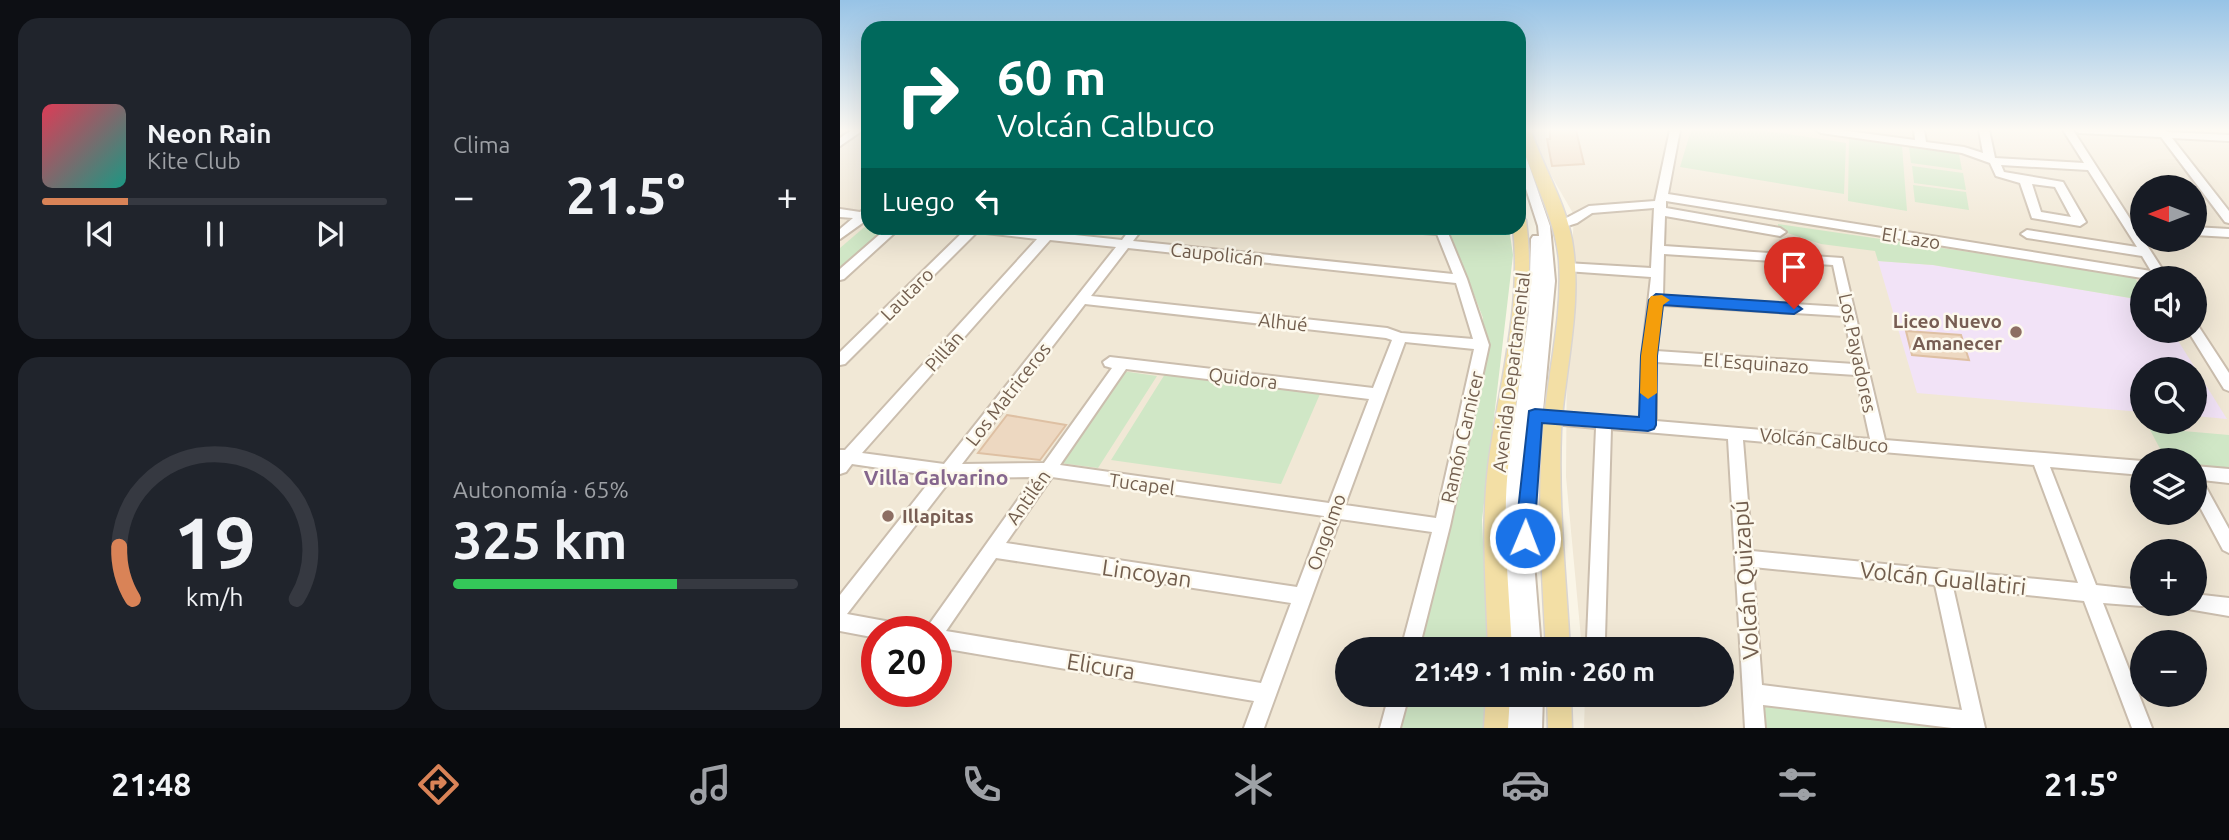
<!DOCTYPE html>
<html lang="es">
<head>
<meta charset="utf-8">
<style>
	:root { --surface:#171b24; --page:#20242c; --text:#f1f3f6; --muted:#9ea1a6; --line:#363941; --accent:#d98357 }
	body { margin:0; font-family:Ubuntu,sans-serif; background:var(--page); color:var(--text); height:100vh; display:flex; flex-direction:column; font-size:26px; white-space:nowrap }
	* { box-sizing:border-box; margin:0 }
	p { font-size:23px; color:var(--muted) }
	.icon { flex:none; width:38px; height:38px; fill:none; stroke:currentColor; stroke-width:2; stroke-linecap:round; stroke-linejoin:round }
	.map { position:relative; flex:1; overflow:hidden }
	.drawer { display:flex; flex-direction:column; gap:18px; padding:18px; background:#0d0f14; width:840px }
	.drawer>* { flex:none }
	.banner { position:absolute; left:21px; top:21px; width:665px; height:214px; border-radius:21px; box-shadow:0 7px 28px #0002; background:#00695c; color:#fff; overflow:hidden }
	.needle { width:46px; rotate:270deg }
	.controls { position:absolute; left:1290px; top:175px; display:grid; gap:14px }
	.controls a { display:grid; place-items:center; width:77px; height:77px; border-radius:50%; background:var(--surface); box-shadow:0 7px 28px #0002; font-size:35px }
	.speed { position:absolute; left:21px; top:616px; display:flex; gap:14px; font-size:35px; font-weight:700; text-align:center }
	.speed>* { display:grid; place-content:center; width:91px; height:91px; border-radius:50%; background:var(--surface); box-shadow:0 7px 28px #0002; line-height:1 }
	.speed .limit { border:10px solid #d22; background:#fff; color:#111 }
	.pin { position:absolute; display:grid; place-items:center; width:60px; height:60px; color:#fff; margin:-72px -30px; border-radius:50% 50% 50% 0; rotate:-45deg; box-shadow:0 0 7px #0007 }
	.pin .icon { rotate:45deg }
	.me { position:absolute; width:77px; margin:-38px; rotate:1deg; stroke-linejoin:round; filter:drop-shadow(0 0 5px #0008) }
	.turn { display:flex; align-items:center; gap:24px; height:147px; padding:0 21px; font-size:32px }
	.turn .icon { width:91px; height:91px; stroke-width:2.5 }
	.turn b { display:block; font-size:49px; line-height:60px }
	.then { display:flex; align-items:center; height:66px; padding:0 21px; background:#0003; gap:14px; font-size:26px }
	.big { font-size:52px; font-weight:600; line-height:1.1 }
	.drawer .tile { flex:1; display:flex; flex-direction:column; justify-content:center; gap:10px; min-width:0; padding:0 24px; border-radius:21px; background:var(--page) }
	.drawer .dial { align-items:center; gap:0 }
	.dial svg { height:182px; overflow:visible; fill:none; stroke:var(--line); stroke-width:7; stroke-linecap:round; text-anchor:middle }
	.dial text { fill:var(--text); stroke:none }
	.song { display:flex; align-items:center; gap:21px }
	.cover { width:84px; height:84px; border-radius:10px; background:linear-gradient(135deg,hsl(350 70% 55%),hsl(170 70% 35%)) }
	.played { height:7px; border-radius:4px; background:linear-gradient(90deg,var(--accent) 25%,var(--line) 25%) }
	.keys { display:flex; justify-content:space-around; direction:ltr }
	.heat { display:flex; justify-content:space-between; align-items:center; font-size:38px; direction:ltr }
	.charge { height:10px; border-radius:5px; background:linear-gradient(90deg,#34c759 65%,var(--line) 0) }
	.drawer .tiles { flex:1; display:grid; gap:18px; grid-template-columns:repeat(2,1fr) }
	.trip { position:absolute; left:495px; top:637px; width:399px; height:70px; border-radius:35px; background:var(--surface); box-shadow:0 7px 28px #0002; font-weight:600; line-height:70px; text-align:center }
	.dock { display:flex; height:112px; justify-content:space-around; align-items:center; background:#090b0e; color:var(--muted) }
	.dock .icon { width:49px; height:49px }
	.dock .active { color:var(--accent) }
	.dock b { font-size:32px; color:var(--text) }
	main { display:flex; flex:1; min-height:0 }
	.map>svg:first-child { display:block }
	.residential { fill:#f1e8d6; fill-rule:evenodd }
	.education { fill:#f2e3f7 }
	.green { fill:#d0e7c6 }
	.building { fill:#edd8c1; stroke:#dec0a3; stroke-width:2 }
	.lines { fill:none; stroke-linecap:round; stroke-linejoin:round }
	.minor-casing { stroke:#cbbeae; stroke-width:4 }
	.major-casing { stroke:#dad5d1; stroke-width:3 }
	.minor { fill:#fff; fill-rule:evenodd }
	.major { fill:#f3dfa5; fill-rule:evenodd }
	.route { fill:#1a73e8; stroke:#114b97; stroke-width:2 }
	.slow { fill:#f59e0b }
	.education-dot { fill:#8d6e63; stroke:#fdf9ed; stroke-width:2.5 }
	.labels { text-anchor:middle; dominant-baseline:central; stroke-width:5; stroke-linejoin:round; paint-order:stroke }
	.street-label { font-size:19px; fill:#725e4e; stroke:#fdf9ed }
	.education-label { font-size:19px; font-weight:bold; fill:#785e54; stroke:#fdf9ed; text-anchor:end }
	.neighbourhood-label { font-size:21px; font-weight:bold; fill:#85668d; stroke:#fdf9ed }
	.near-street-label { font-size:23px; fill:#725e4e; stroke:#fdf9ed }
</style>
</head>
<body>
<main>
<section class="drawer">
<div class="tiles">
<div class="tile">
<div class="song"><i class="cover"></i><div><b>Neon Rain</b><p>Kite Club</p></div></div>
<div class="played"></div>
<div class="keys"><svg class="icon" aria-label="previous" viewBox="0 0 24 24"><path d="M18 5L8 12l10 7zM5 5v14"/></svg><svg class="icon" aria-label="pause" viewBox="0 0 24 24"><path d="M8 5v14M16 5v14"/></svg><svg class="icon" aria-label="next" viewBox="0 0 24 24"><path d="M6 5l10 7-10 7zM19 5v14"/></svg></div>
</div>
<div class="tile"><p>Clima</p>
<div class="heat"><a>−</a><b class="big">21.5°</b><a>+</a></div>
</div>
<div class="tile dial"><svg viewBox="0 0 100 80">
<path d="M14 69A42 42 0 1 1 86 69"/>
<path d="M14 69A42 42 0 0 1 8 46" stroke="#d98357"/>
<text x="50" y="56" font-size="32" font-weight="700">19</text>
<text x="50" y="72" font-size="11">km/h</text>
</svg></div>
<div class="tile"><p>Autonomía · 65%</p><b class="big">325 km</b><div class="charge"></div></div>
</div>
</section>
<div class="map">
<svg width="1389" height="728" viewBox="0 0 1389 728">
	<rect width="100%" height="100%" fill="#faf5e7"/>
	<path class="residential" d="M0,130H28V228H608L643,318L642,378L573,649H508V695H562L555,728H0ZM37,632H96V691H37Z
		M685,130H1389V728H744L745,695H882V649H742L726,477L727,341L734,215ZM1302,187H1354V240H1302ZM1302,278H1354V331H1302ZM1302,369H1354V422H1302ZM1302,460H1354V513H1302ZM1302,551H1354V604H1302ZM1302,642H1354V695H1302Z"/>
	<path class="education" d="M1038,261L1093,265L1302,300V331H1332L1387,419L1355,416L1354,369H1302V412L1077,393Z"/>
	<path class="green" d="M851,130H921L1006,143L1004,194L840,167Z
		M1009,138L1062,146L1067,211L1008,201Z
		M1069,147L1119,154L1122,170L1071,163Z
		M1072,166L1123,173L1126,190L1074,183Z
		M1073,185L1126,192L1129,210L1075,202Z
		M28,224V228H49L0,271V248Z
		M938,224L1294,276L1302,290V300L1093,265L1038,261L1035,251L981,244L938,230Z
		M608,228H669L673,255L642,520L648,649H573L642,378L643,318Z
		M282,371L317,376L258,468L220,463Z
		M325,374L480,394L441,484L271,460Z
		M1309,428L1389,435V468L1355,465L1354,460H1326Z
		M562,695H648L643,728H555Z
		M918,703L1130,728H920Z"/>
	<path class="building" d="M710,130H736L744,164L712,166L707,139H710Z
		M1066,331L1121,335L1129,360L1072,355Z
		M167,415L226,425L200,460L138,453Z"/>
	<g class="lines">
		<g class="minor-casing">
			<path id="minor" d="M12,130H23L0,146V138Z
				M830,130H840L828,194L1311,271L1302,256L1187,238L1181,234L1187,230L1297,247L1248,170L1161,165L1164,172L1223,182L1246,222L1240,226L1192,218L1180,183L1156,176L1150,163L1122,153L981,133L976,130H1000L1075,140L1074,130H1084L1086,142L1124,147L1143,153L1139,130H1149L1155,158L1244,163L1223,130H1233L1328,278H1302L826,201V208L940,228L946,232L940,236L825,216L824,246L1002,258L1045,440L1302,461V475L1210,467L1256,585L1302,590V604H1308L1302,606L1263,603L1312,728H1292L1244,601L1113,587L1145,728H1112L923,705L925,728H905L888,439L771,429L765,638L763,644L756,647L749,644L747,638L756,428L702,423L693,514L694,562L701,649H668L663,498L674,421L661,418L659,414L661,410L676,409L689,311L691,239L693,236H699L698,226L679,167V148L684,151L710,226L715,281L703,411L801,419L802,356L811,277L726,271L720,267L726,263L811,268L814,208L752,213L737,223L721,228L717,227L715,224L749,206L815,201ZM1192,184L1215,187L1231,217L1201,212ZM824,254L993,265L1002,307L823,296ZM822,305L1004,316L1014,364L816,351ZM816,362L1016,375L1030,439L816,421ZM903,440L1194,465L1238,583L912,551ZM913,567L1095,585L1122,710L922,685Z
				M1234,130H1325L1327,132L1389,135V141L1332,138L1389,211V223L1385,222L1321,137L1239,133Z
				M28,207V219L0,239V229L13,218L0,217V209L20,212Z
				M1354,227L1389,229V237L1354,235Z
				M47,228H60L4,279L0,280V269Z
				M127,228H165L204,232L212,228H215L216,233L282,240L291,228H303L293,241L613,274L597,234L569,232L563,228H606L627,279L649,345L610,526L579,649H561L592,532L500,519L424,728H404L414,701L96,647V632H85L88,626L194,477L112,478L7,614L56,623L62,626L65,632H37V638L0,631V595L94,476L12,464L6,472L0,474V450H5L197,239L137,232L5,364L0,365V352ZM210,240L276,247L104,464L22,453ZM288,248L616,283L633,339L561,333L547,328L251,296ZM245,304L546,338L552,340L533,388L270,357L263,362L265,366L272,368L204,463L122,464ZM565,342L634,349L596,518L505,505ZM286,369L529,399L489,503L220,465ZM212,477L484,516L457,587L166,543ZM156,558L451,603L421,683L106,631Z
				M1354,325L1359,327L1389,373V391L1384,389L1348,331H1354Z
				M1354,466L1389,469V483L1362,480L1389,529V553L1383,550L1354,496Z
				M1354,594L1389,598V616L1348,609L1345,604H1354Z
				M549,695H569L560,728H540Z
				M666,695H703L702,728H664Z"/>
		</g>
		<g class="major-casing">
			<path id="major" d="M679,130H691C703,167 725,201 732,240C743,303 725,368 721,431C718,504 726,577 730,649H706C702,577 697,503 703,431C707,375 723,318 719,261C715,214 688,175 679,130Z
				M679,215L686,220C697,305 676,384 668,468C662,528 669,589 672,649H648C646,589 641,527 648,467C658,387 682,309 673,228H679Z
				M646,695H670L668,728H644Z
				M707,695H731L732,728H708Z"/>
		</g>
		<use href="#minor" class="minor"/>
		<use href="#major" class="major"/>
	</g>
	<linearGradient id="sky" x2="0" y2="1"><stop stop-color="#97c3e6"/><stop offset="0.56" stop-color="#fdfaf4"/><stop offset="1" stop-color="#fdfaf4" stop-opacity="0"/></linearGradient>
	<rect width="1389" height="232" fill="url(#sky)"/>
	<path class="route" d="M816,294L954,303L962,309L954,314L823,305L817,356L816,425L814,429L808,431L702,423L694,538L692,544L685,546L678,544L675,538L689,411L695,409L799,417L801,356L809,300Z"/>
	<path class="slow" d="M822,295L830,300L823,305L817,356V393L808,399L800,393L801,356L809,300L811,296Z"/>
	<g class="education-dot">
		<circle cx="1176" cy="332" r="7"/>
		<circle cx="48" cy="516" r="7"/>
	</g>
	<g class="labels">
		<g class="street-label">
			<text transform="translate(1071 238) rotate(9)">El Lazo</text>
			<text transform="translate(377 254) rotate(6)">Caupolicán</text>
			<text transform="translate(67 294) rotate(-45)">Lautaro</text>
			<text transform="translate(443 322) rotate(6)">Alhué</text>
			<text transform="translate(104 351) rotate(-48)">Pillán</text>
			<text transform="translate(1018 353) rotate(78)">Los Payadores</text>
			<text transform="translate(916 363) rotate(4)">El Esquinazo</text>
			<text transform="translate(671 372) rotate(-83)">Avenida Departamental</text>
			<text transform="translate(403 378) rotate(7)">Quidora</text>
			<text transform="translate(168 394) rotate(-52)">Los Matriceros</text>
			<text transform="translate(622 437) rotate(-77)">Ramón Carnicer</text>
			<text transform="translate(984 440) rotate(5)">Volcán Calbuco</text>
			<text transform="translate(302 484) rotate(8)">Tucapel</text>
			<text transform="translate(188 497) rotate(-55)">Antilén</text>
			<text transform="translate(486 532) rotate(-70)">Ongolmo</text>
		</g>
		<g class="education-label">
			<text x="1162" y="321">Liceo Nuevo<tspan x="1162" dy="22">Amanecer</tspan></text>
			<text x="62" y="516" text-anchor="start">Illapitas</text>
		</g>
		<g class="neighbourhood-label">
			<text x="96" y="477">Villa Galvarino</text>
		</g>
		<g class="near-street-label">
			<text transform="translate(307 573) rotate(8)">Lincoyan</text>
			<text transform="translate(1103 578) rotate(6)">Volcán Guallatiri</text>
			<text transform="translate(905 580) rotate(-94)">Volcán Quizapú</text>
			<text transform="translate(261 666) rotate(9)">Elicura</text>
		</g>
	</g>
</svg>
<div class="controls">
<a><svg class="needle" viewBox="-14 -14 28 28"><path d="M0-13l5 13h-10z" fill="#e53935"/><path d="M0 13l5-13h-10z" fill="#9ea1a6"/></svg></a>
<a><svg class="icon" aria-label="sound" viewBox="0 0 24 24"><path d="M4 9h4l5-4v14l-5-4H4zM17 9q2 3 0 6"/></svg></a>
<a><svg class="icon" aria-label="search" viewBox="0 0 24 24"><circle cx="10" cy="10" r="6"/><path d="M15 15l6 6"/></svg></a>
<a><svg class="icon" aria-label="layers" viewBox="0 0 24 24"><path d="M12 4l9 5-9 5-9-5zM3 14l9 5 9-5"/></svg></a>
<a>+</a>
<a>−</a>
</div>
<div class="speed"><div class="limit">20</div></div>
<div class="pin" style="left:954px;top:309px;background:#d93025"><svg class="icon" aria-label="arrive" viewBox="0 0 24 24"><path d="M6 21V4h12l-3 4 3 4H6"/></svg></div>
<svg class="me" style="left:685px;top:538px" viewBox="-20 -20 40 40"><circle r="17" fill="#1a73e8" stroke="#fff" stroke-width="3"/><path d="M0-11L8 9 0 5-8 9z" fill="#fff"/></svg>
<div class="trip">21:49 · 1 min · 260 m</div>
<div class="banner">
<div class="turn"><svg class="icon" aria-label="right" viewBox="0 0 24 24"><path d="M7 20v-9h11M14 6l5 5-5 5"/></svg><div><b>60 m</b>Volcán Calbuco</div></div>
<div class="then">Luego<svg class="icon" aria-label="left" viewBox="0 0 24 24"><path d="M17 20v-9H6M10 6l-5 5 5 5"/></svg></div>
</div>
</div>
</main>
<nav class="dock">
<b>21:48</b>
<svg class="icon active" aria-label="directions" viewBox="0 0 24 24"><path d="M12 3l9 9-9 9-9-9zM9 14v-3h6M13 9l2 2-2 2"/></svg>
<svg class="icon" aria-label="music" viewBox="0 0 24 24"><path d="M9 18V5l10-2v13"/><circle cx="6" cy="18" r="3"/><circle cx="16" cy="16" r="3"/></svg>
<svg class="icon" aria-label="phone" viewBox="0 0 24 24"><path d="M5 4h4l2 5-3 2q2 4 5 5l2-3 5 2v4C11 20 4 13 5 4z"/></svg>
<svg class="icon" aria-label="climate" viewBox="0 0 24 24"><path d="M12 3v18M4 7l16 10M4 17L20 7"/></svg>
<svg class="icon" aria-label="car" viewBox="0 0 24 24"><path d="M5 17H2v-5l4-1 3-4h7l3 4 3 1v5h-3M9 17h6M6 11h13"/><circle cx="7" cy="17" r="2"/><circle cx="17" cy="17" r="2"/></svg>
<svg class="icon" aria-label="filters" viewBox="0 0 24 24"><path d="M4 7h16M4 17h16"/><circle cx="9" cy="7" r="2"/><circle cx="15" cy="17" r="2"/></svg>
<b>21.5°</b>
</nav>
</body>
</html>
